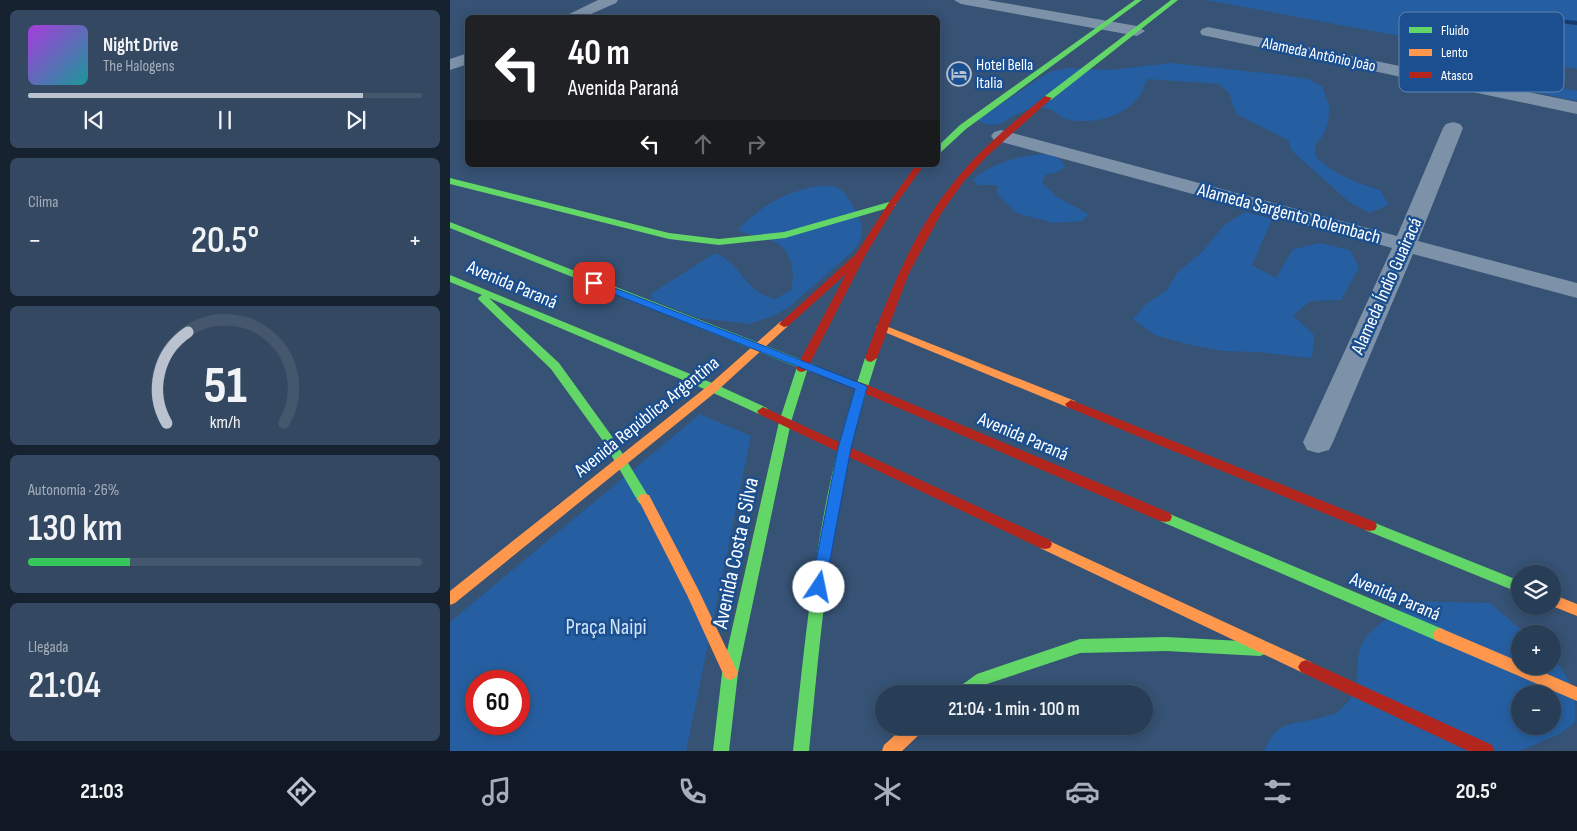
<!DOCTYPE html>
<html lang="es">
<head>
<meta charset="utf-8">
<style>
	:root { --surface:#283e57; --page:#344961; --text:#f1f3f6; --muted:#a5aeba; --line:#44576d; --accent:#b9c2ce }
	body { margin:0; font-family:"Sofia Sans Condensed",sans-serif; background:var(--page); color:var(--text); height:100vh; display:flex; flex-direction:column; font-size:19px; white-space:nowrap }
	* { box-sizing:border-box; margin:0 }
	p { font-size:16px; color:var(--muted) }
	.icon { flex:none; width:28px; height:28px; fill:none; stroke:currentColor; stroke-width:2; stroke-linecap:round; stroke-linejoin:round }
	.map { position:relative; flex:1; overflow:hidden }
	.drawer { display:flex; flex-direction:column; gap:10px; padding:10px; background:#162230; width:450px }
	.drawer>* { flex:none }
	.top-card { position:absolute; left:15px; top:15px; width:475px; height:152px; border-radius:8px; box-shadow:0 2px 12px #0003,0 0 0 1px var(--line); background:#202124; color:#fff; overflow:hidden }
	.buttons { position:absolute; left:1061px; top:565px; display:grid; gap:10px }
	.buttons a { display:grid; place-items:center; width:50px; height:50px; border-radius:50%; background:var(--surface); box-shadow:0 2px 12px #0003,0 0 0 1px var(--line); font-size:25px }
	.speed { position:absolute; left:15px; top:670px; display:flex; gap:10px; font-size:25px; font-weight:700; text-align:center }
	.speed>* { display:grid; place-content:center; width:65px; height:65px; border-radius:50%; background:var(--surface); box-shadow:0 2px 12px #0003,0 0 0 1px var(--line); line-height:1 }
	.speed .limit { border:8px solid #d22; background:#fff; color:#111 }
	.pin { position:absolute; display:grid; place-items:center; width:42px; height:42px; color:#fff; margin:-21px; border-radius:10px; box-shadow:0 2px 8px #0006 }
	.me { position:absolute; width:55px; margin:-28px; rotate:11deg; stroke-linejoin:round; filter:drop-shadow(0 0 4px #0008) }
	.turn { display:flex; align-items:center; gap:18px; height:105px; padding:0 20px; font-size:22px }
	.turn .icon { width:65px; height:65px; stroke-width:2.5 }
	.turn b { display:block; font-size:35px; line-height:42px }
	.lanes { display:flex; align-items:center; height:48px; padding:0 20px; background:#0003; justify-content:center; gap:25px; direction:ltr }
	.lanes .off { opacity:.35 }
	.big { font-size:38px; font-weight:600; line-height:1.1 }
	.drawer .card { flex:1; display:flex; flex-direction:column; justify-content:center; gap:8px; min-width:0; padding:0 18px; border-radius:8px; background:var(--page) }
	.drawer .dial { align-items:center; gap:0 }
	.dial svg { height:130px; overflow:visible; fill:none; stroke:var(--line); stroke-width:7; stroke-linecap:round; text-anchor:middle }
	.dial text { fill:var(--text); stroke:none }
	.song { display:flex; align-items:center; gap:15px }
	.cover { width:60px; height:60px; border-radius:8px; background:linear-gradient(135deg,hsl(280 70% 55%),hsl(180 70% 35%)) }
	.played { height:5px; border-radius:2px; background:linear-gradient(90deg,var(--accent) 85%,var(--line) 85%) }
	.keys { display:flex; justify-content:space-around; direction:ltr }
	.heat { display:flex; justify-content:space-between; align-items:center; font-size:28px; direction:ltr }
	.charge { height:8px; border-radius:4px; background:linear-gradient(90deg,#34c759 26%,var(--line) 0) }
	.trip { position:absolute; left:425px; top:685px; width:278px; height:50px; border-radius:25px; background:var(--surface); box-shadow:0 2px 12px #0003,0 0 0 1px var(--line); font-weight:600; line-height:50px; text-align:center }
	.menu { display:flex; height:80px; justify-content:space-around; align-items:center; background:#101923; color:var(--muted) }
	.menu .icon { width:35px; height:35px }
	.menu .current { color:var(--accent) }
	.menu b { font-size:22px; color:var(--text) }
	main { display:flex; flex:1; min-height:0 }
	.map>svg:first-child { display:block }
	.green { fill:#265fa1; fill-rule:evenodd }
	.lines { fill:none; stroke-linecap:round; stroke-linejoin:round }
	.stream { fill:#153c6e; fill-rule:evenodd }
	.street { fill:#7d92a8; fill-rule:evenodd }
	.fast { fill:#63d668; fill-rule:evenodd }
	.slow { fill:#ff974d; fill-rule:evenodd }
	.jam { fill:#b3261e; fill-rule:evenodd }
	.route { fill:#1a73e8; stroke:#114b97 }
	.labels { text-anchor:middle; dominant-baseline:central; stroke-width:5; stroke-linejoin:round; paint-order:stroke }
	.far-street-label { font-size:16px; fill:#fff; stroke:#1b4f8f }
	.far-poi-label { font-size:16px; fill:#fff; stroke:#1b4f8f; text-anchor:start }
	.street-label { font-size:19px; fill:#fff; stroke:#1b4f8f }
	.near-street-label { font-size:22px; fill:#fff; stroke:#1b4f8f }
	.near-park-label { font-size:22px; fill:#cfe3fa; stroke:#1b4f8f }
	.key { fill:#1b4f8f; stroke:#5f84b1; stroke-width:1 }
	.key-label { font-size:14px; fill:#fff }
</style>
</head>
<body>
<main>
<section class="drawer">
<div class="card">
<div class="song"><i class="cover"></i><div><b>Night Drive</b><p>The Halogens</p></div></div>
<div class="played"></div>
<div class="keys"><svg class="icon" aria-label="previous" viewBox="0 0 24 24"><path d="M18 5L8 12l10 7zM5 5v14"/></svg><svg class="icon" aria-label="pause" viewBox="0 0 24 24"><path d="M8 5v14M16 5v14"/></svg><svg class="icon" aria-label="next" viewBox="0 0 24 24"><path d="M6 5l10 7-10 7zM19 5v14"/></svg></div>
</div>
<div class="card"><p>Clima</p>
<div class="heat"><a>−</a><b class="big">20.5°</b><a>+</a></div>
</div>
<div class="card dial"><svg viewBox="0 0 100 80">
<path d="M14 69A42 42 0 1 1 86 69"/>
<path d="M14 69A42 42 0 0 1 27 13" stroke="#b9c2ce"/>
<text x="50" y="56" font-size="32" font-weight="700">51</text>
<text x="50" y="72" font-size="11">km/h</text>
</svg></div>
<div class="card"><p>Autonomía · 26%</p><b class="big">130 km</b><div class="charge"></div></div>
<div class="card"><p>Llegada</p><b class="big">21:04</b></div>
</section>
<div class="map">
<svg width="1127" height="751" viewBox="0 0 1127 751">
	<rect width="100%" height="100%" fill="#365274"/>
	<path class="green" d="M756,0H1127V69Z
		M720,63L833,75L858,79L873,87C874,94 878,100 879,107C880,119 875,137 866,143L865,156C885,175 904,182 930,190L939,205L919,213L898,201L842,151L838,140L786,114L779,93L769,84L698,79C694,85 692,94 687,99C671,118 640,125 616,119C610,118 606,111 600,109C595,107 582,109 577,110C557,115 550,134 527,120L599,72L618,68L661,70Z
		M1041,64C1060,66 1079,66 1090,83L1127,91V101L1047,84L1027,83L1004,77L1013,71Z
		M599,154L611,160L615,167L608,172L595,175L592,183L607,197L638,214L633,221L603,223L566,213L547,194V185H528L523,179C546,161 570,155 599,154Z
		M370,186C375,186 382,186 386,187C397,191 410,216 412,227C413,237 408,245 402,252L339,307L323,316L299,324L249,318L202,300V293L265,253C292,264 294,292 325,299L341,290C346,274 342,250 325,242C314,237 300,236 288,230C310,206 338,190 370,186Z
		M795,212L822,219L802,265L826,278L843,249L871,243L900,250L909,268L891,300L861,301L843,315L864,335L862,358L806,352L772,351L741,345L705,335L683,319L696,304L717,290L727,273L752,252L774,225Z
		M250,414L301,436L236,751H0V622ZM26,681H69V724H26Z
		M961,601L1040,603L1076,634H1070V666H1102L1103,658C1121,679 1127,693 1125,723L1108,735L1069,751H814C828,717 846,726 876,716C881,715 886,714 890,710C920,684 898,662 916,637C923,627 950,610 961,601ZM1070,694H1102V726H1070Z"/>
	<g class="lines">
		<path class="stream" d="M1065,15L1127,21V25L1063,18V16Z"/>
		<path class="street" d="M148,0H168L166,3L132,18H111Z
			M504,0H537L687,26L695,31L687,36L511,4Z
			M758,27L1127,102V114L752,35L750,32L752,29Z
			M18,53V64L0,70V59Z
			M1003,122L1010,124L1013,128L968,241L1127,283V298L963,254L883,442L879,450L868,453L857,450L853,442L942,248L544,140L541,136L544,132L551,130L947,236L993,128L996,124Z"/>
		<path class="fast" d="M685,0H692L516,129L491,152H488V146L510,125Z
			M721,0H728L601,100H595V96Z
			M0,178L219,233L269,239L334,232L439,202H445L446,204L445,206L335,238L269,245L219,239L0,184Z
			M0,222L365,365L367,368L361,372L357,371L341,422L288,673L279,751H263L272,673L329,422L347,367L0,228Z
			M0,275L267,385L317,408L319,411L313,415L309,414L259,391L39,298L109,363L161,435L200,499L199,503L194,504L189,503L153,441L101,369L29,300L28,298L32,295L0,282Z
			M421,354L427,358C417,390 407,421 399,453C377,551 369,652 359,751H343C354,651 363,551 387,453C395,421 405,389 415,358Z
			M715,512L995,630L997,635L995,640L990,642L985,640L710,521L708,517L710,513Z
			M920,521L1070,581V593L915,530L913,526L915,522Z
			M716,637L810,642L815,644L817,649L815,654L810,656L716,651L630,653L537,684L525,694H504L506,689L527,674L630,639Z"/>
		<path class="slow" d="M334,321L339,324L338,326L267,391L5,603L0,605V591L259,385L330,322Z
			M431,324L625,401L627,404L621,408L617,407L427,329L426,327Z
			M194,494L199,495L248,589L288,673L285,678L280,680L275,678L237,595L188,499L189,495Z
			M595,539L861,662L864,667L861,672L856,674L851,672L590,548L588,544L590,540Z
			M1102,594L1127,604V616L1102,606Z
			M990,628L1070,662V666H1079L1127,687V701L985,640L983,635L985,630Z
			M455,726H475L473,731L452,751H432L434,745Z"/>
		<path class="jam" d="M595,96L602,98L537,156L514,181L492,212L459,273L427,358L421,362L417,361L415,358C439,294 464,228 509,176C534,146 565,121 595,96Z
			M466,165H474L446,204L415,256L359,365L415,384L720,513L722,517L720,521L715,522L710,521L407,390L357,370L352,372L348,371L346,368L396,274L338,326L334,327L329,324L406,254L438,204Z
			M621,400L925,522L927,526L925,530L920,531L915,530L617,407L615,404Z
			M313,407L600,540L602,544L600,548L595,549L590,548L309,414L307,411Z
			M856,660L1042,745L1044,751H1018L851,672L848,667L851,662Z"/>
	</g>
	<path class="route" d="M144,280L415,385L417,387L401,448L374,592L369,593L364,592L361,587L388,448L405,389L141,285V281Z"/>
	<defs>
		<g id="hotel-ring" transform="scale(1.25)"><circle r="9.5" fill="#1b4f8f" stroke="#b9c2ce" stroke-width="1.5"/><path d="M-6-4.5h1.5V1H6V5H4.5V3h-9V5H-6ZM-4 0a1.8 1.8 0 1 1 3.6 0ZM.5 0V-2.5h3Q6-2.5 6 0Z" fill="#b9c2ce"/></g>
	</defs>
	<g fill-rule="evenodd">
		<use href="#hotel-ring" x="509" y="74"/>
	</g>
	<g class="labels">
		<g class="far-street-label">
			<text transform="translate(869 55) rotate(12)">Alameda Antônio João</text>
		</g>
		<g class="far-poi-label">
			<text x="526" y="65">Hotel Bella<tspan x="526" dy="18">Italia</tspan></text>
		</g>
		<g class="street-label">
			<text transform="translate(839 214) rotate(15)">Alameda Sargento Rolembach</text>
			<text transform="translate(62 285) rotate(23)">Avenida Paraná</text>
			<text transform="translate(937 286) rotate(-66)">Alameda Índio Guairacá</text>
			<text transform="translate(197 417) rotate(-39)">Avenida República Argentina</text>
			<text transform="translate(573 437) rotate(23)">Avenida Paraná</text>
			<text transform="translate(945 597) rotate(23)">Avenida Paraná</text>
		</g>
		<g class="near-street-label">
			<text transform="translate(286 553) rotate(-78)">Avenida Costa e Silva</text>
		</g>
		<g class="near-park-label">
			<text x="156" y="627">Praça Naipi</text>
		</g>
	</g>
	<rect x="949" y="12" width="165" height="80" rx="8" class="key"/>
	<rect x="959" y="27" width="23" height="6" fill="#63d668"/>
	<rect x="959" y="49" width="23" height="7" fill="#ff974d"/>
	<rect x="959" y="72" width="23" height="6" fill="#b3261e"/>
	<g class="key-label">
		<text x="991" y="35">Fluido</text>
		<text x="991" y="57">Lento</text>
		<text x="991" y="80">Atasco</text>
	</g>
</svg>
<div class="buttons">
<a><svg class="icon" aria-label="layers" viewBox="0 0 24 24"><path d="M12 4l9 5-9 5-9-5zM3 14l9 5 9-5"/></svg></a>
<a>+</a>
<a>−</a>
</div>
<div class="speed"><div class="limit">60</div></div>
<div class="pin" style="left:144px;top:283px;background:#d93025"><svg class="icon" aria-label="arrive" viewBox="0 0 24 24"><path d="M6 21V4h12l-3 4 3 4H6"/></svg></div>
<svg class="me" style="left:369px;top:587px" viewBox="-20 -20 40 40"><circle r="19" fill="#fff"/><path d="M0-13L10 11 0 6-10 11z" fill="#1a73e8"/></svg>
<div class="trip">21:04 · 1 min · 100 m</div>
<div class="top-card">
<div class="turn"><svg class="icon" aria-label="left" viewBox="0 0 24 24"><path d="M17 20v-9H6M10 6l-5 5 5 5"/></svg><div><b>40 m</b>Avenida Paraná</div></div>
<div class="lanes"><svg class="icon" aria-label="left" viewBox="0 0 24 24"><path d="M17 20v-9H6M10 6l-5 5 5 5"/></svg><svg class="icon off" aria-label="ahead" viewBox="0 0 24 24"><path d="M12 20V5M6 11l6-6 6 6"/></svg><svg class="icon off" aria-label="right" viewBox="0 0 24 24"><path d="M7 20v-9h11M14 6l5 5-5 5"/></svg></div>
</div>
</div>
</main>
<nav class="menu">
<b>21:03</b>
<svg class="icon current" aria-label="directions" viewBox="0 0 24 24"><path d="M12 3l9 9-9 9-9-9zM9 14v-3h6M13 9l2 2-2 2"/></svg>
<svg class="icon" aria-label="music" viewBox="0 0 24 24"><path d="M9 18V5l10-2v13"/><circle cx="6" cy="18" r="3"/><circle cx="16" cy="16" r="3"/></svg>
<svg class="icon" aria-label="phone" viewBox="0 0 24 24"><path d="M5 4h4l2 5-3 2q2 4 5 5l2-3 5 2v4C11 20 4 13 5 4z"/></svg>
<svg class="icon" aria-label="climate" viewBox="0 0 24 24"><path d="M12 3v18M4 7l16 10M4 17L20 7"/></svg>
<svg class="icon" aria-label="car" viewBox="0 0 24 24"><path d="M5 17H2v-5l4-1 3-4h7l3 4 3 1v5h-3M9 17h6M6 11h13"/><circle cx="7" cy="17" r="2"/><circle cx="17" cy="17" r="2"/></svg>
<svg class="icon" aria-label="filters" viewBox="0 0 24 24"><path d="M4 7h16M4 17h16"/><circle cx="9" cy="7" r="2"/><circle cx="15" cy="17" r="2"/></svg>
<b>20.5°</b>
</nav>
</body>
</html>
